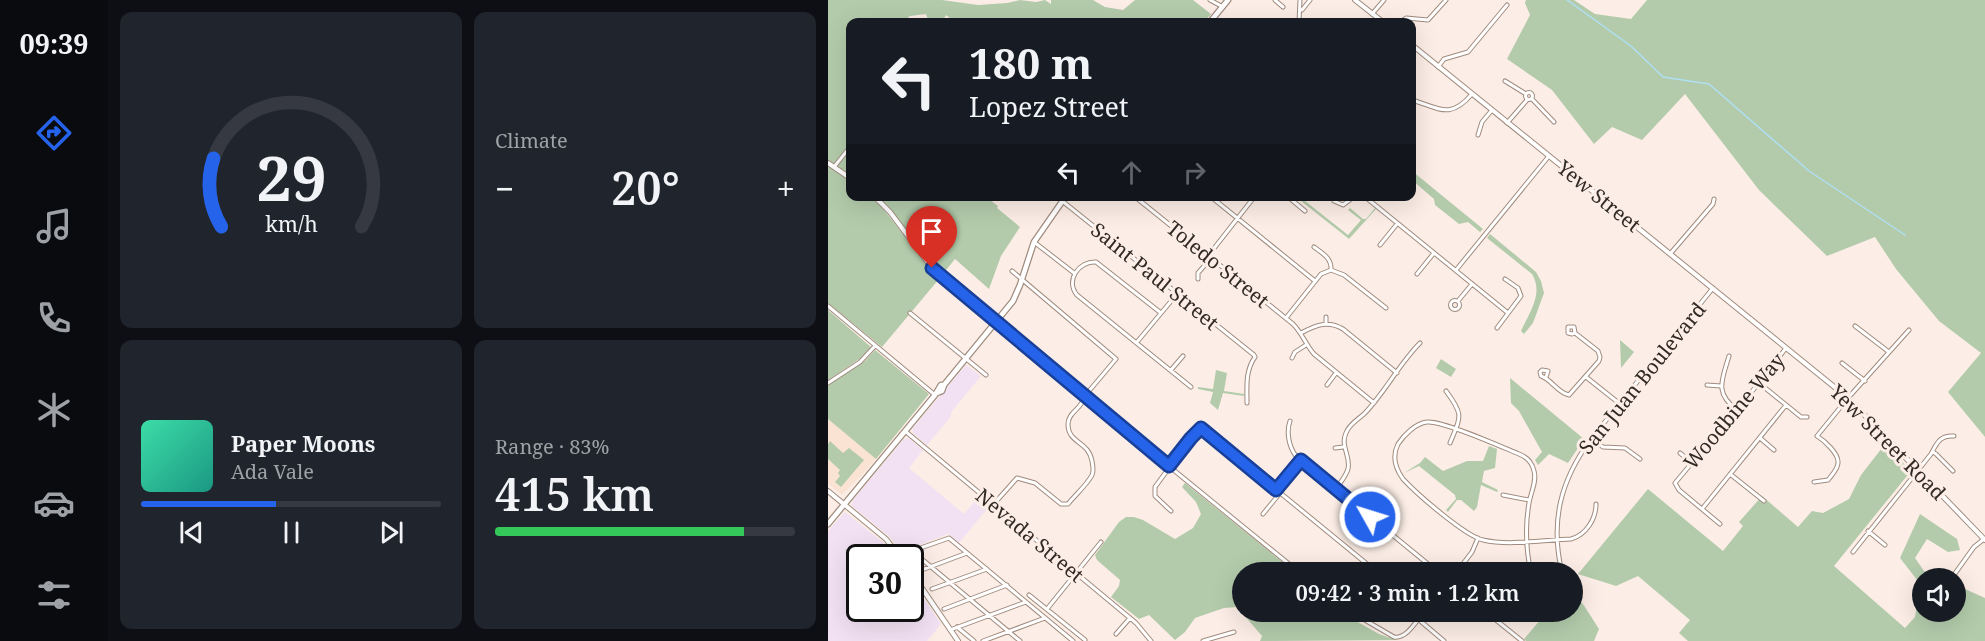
<!DOCTYPE html>
<html lang="en">
<head>
<meta charset="utf-8">
<style>
	:root { --surface:#171b24; --page:#20242c; --text:#f1f3f6; --muted:#9ea1a6; --line:#363941; --accent:#2563eb }
	body { margin:0; font-family:"Noto Serif",serif; background:var(--page); color:var(--text); height:100vh; display:flex; flex-direction:column; font-size:22px; white-space:nowrap }
	* { box-sizing:border-box; margin:0 }
	p { font-size:20px; color:var(--muted) }
	.icon { flex:none; width:33px; height:33px; fill:none; stroke:currentColor; stroke-width:2; stroke-linecap:round; stroke-linejoin:round }
	.map { position:relative; flex:1; overflow:hidden }
	.sheet { display:flex; flex-direction:column; gap:12px; padding:12px; background:#0d0f14; width:720px }
	.sheet>* { flex:none }
	.top-card { position:absolute; left:18px; top:18px; width:570px; height:183px; border-radius:12px; box-shadow:0 6px 24px #0002; background:#171b24; color:var(--text); overflow:hidden }
	.controls { position:absolute; left:1084px; top:568px; display:grid; gap:12px }
	.controls a { display:grid; place-items:center; width:54px; height:54px; border-radius:50%; background:var(--surface); box-shadow:0 6px 24px #0002; font-size:30px }
	.speed { position:absolute; left:18px; top:544px; display:flex; gap:12px; font-size:30px; font-weight:700; text-align:center }
	.speed>* { display:grid; place-content:center; width:78px; height:78px; border-radius:50%; background:var(--surface); box-shadow:0 6px 24px #0002; line-height:1 }
	.speed .limit { border:3px solid #111; border-radius:9px; background:#fff; color:#111 }
	.pin { position:absolute; display:grid; place-items:center; width:51px; height:51px; color:#fff; margin:-62px -26px; border-radius:50% 50% 50% 0; rotate:-45deg; box-shadow:0 0 6px #0007 }
	.pin .icon { rotate:45deg }
	.me { position:absolute; width:66px; margin:-33px; rotate:309deg; stroke-linejoin:round; filter:drop-shadow(0 0 4px #0008) }
	.turn { display:flex; align-items:center; gap:21px; height:126px; padding:0 24px; font-size:27px }
	.turn .icon { width:78px; height:78px; stroke-width:2.5 }
	.turn b { display:block; font-size:42px; line-height:51px }
	.lanes { display:flex; align-items:center; height:57px; padding:0 24px; background:#0003; justify-content:center; gap:30px; direction:ltr }
	.lanes .off { opacity:.35 }
	.big { font-size:45px; font-weight:600; line-height:1.1 }
	.sheet .tile { flex:1; display:flex; flex-direction:column; justify-content:center; gap:9px; min-width:0; padding:0 21px; border-radius:12px; background:var(--page) }
	.sheet .dial { align-items:center; gap:0 }
	.dial svg { height:156px; overflow:visible; fill:none; stroke:var(--line); stroke-width:7; stroke-linecap:round; text-anchor:middle }
	.dial text { fill:var(--text); stroke:none }
	.song { display:flex; align-items:center; gap:18px }
	.cover { width:72px; height:72px; border-radius:9px; background:linear-gradient(135deg,hsl(160 70% 55%),hsl(170 70% 35%)) }
	.played { height:6px; border-radius:3px; background:linear-gradient(90deg,var(--accent) 45%,var(--line) 45%) }
	.keys { display:flex; justify-content:space-around; direction:ltr }
	.heat { display:flex; justify-content:space-between; align-items:center; font-size:33px; direction:ltr }
	.charge { height:9px; border-radius:4px; background:linear-gradient(90deg,#34c759 83%,var(--line) 0) }
	.sheet .tiles { flex:1; display:grid; gap:12px; grid-template-columns:repeat(2,1fr) }
	.trip { position:absolute; left:404px; top:562px; width:351px; height:60px; border-radius:30px; background:var(--surface); box-shadow:0 6px 24px #0002; font-weight:600; line-height:60px; text-align:center }
	main { display:flex; flex:1; min-height:0 }
	.menu { display:flex; flex-direction:column; width:108px; justify-content:space-around; align-items:center; background:#090b0e; color:var(--muted) }
	.menu .icon { width:42px; height:42px }
	.menu .current { color:var(--accent) }
	.menu b { font-size:27px; color:var(--text) }
	.map>svg:first-child { display:block }
	.commercial { fill:#f2e1f3 }
	.built { fill:#fbe3d4 }
	.green { fill:#b3cbab }
	.lines { fill:none; stroke-linecap:round; stroke-linejoin:round }
	.stream { stroke:#aedff3; stroke-width:1.5 }
	.minor-casing { stroke:#a08b7e; stroke-width:5 }
	.tertiary-casing { stroke:#a08b7e; stroke-width:6 }
	.secondary-casing { stroke:#a08b7e; stroke-width:7 }
	.minor { stroke:#fff; stroke-width:3 }
	.tertiary { stroke:#fff; stroke-width:4 }
	.secondary { stroke:#fff; stroke-width:4.5 }
	.route-casing { stroke:#184099; stroke-width:15 }
	.route { stroke:#2563eb; stroke-width:10 }
	.labels { text-anchor:middle; dominant-baseline:central; stroke-width:6; stroke-linejoin:round; paint-order:stroke }
	.street-label { font-size:20px; fill:#322a25; stroke:#fceee6 }
</style>
</head>
<body>
<main>
<nav class="menu">
<b>09:39</b>
<svg class="icon current" aria-label="directions" viewBox="0 0 24 24"><path d="M12 3l9 9-9 9-9-9zM9 14v-3h6M13 9l2 2-2 2"/></svg>
<svg class="icon" aria-label="music" viewBox="0 0 24 24"><path d="M9 18V5l10-2v13"/><circle cx="6" cy="18" r="3"/><circle cx="16" cy="16" r="3"/></svg>
<svg class="icon" aria-label="phone" viewBox="0 0 24 24"><path d="M5 4h4l2 5-3 2q2 4 5 5l2-3 5 2v4C11 20 4 13 5 4z"/></svg>
<svg class="icon" aria-label="climate" viewBox="0 0 24 24"><path d="M12 3v18M4 7l16 10M4 17L20 7"/></svg>
<svg class="icon" aria-label="car" viewBox="0 0 24 24"><path d="M5 17H2v-5l4-1 3-4h7l3 4 3 1v5h-3M9 17h6M6 11h13"/><circle cx="7" cy="17" r="2"/><circle cx="17" cy="17" r="2"/></svg>
<svg class="icon" aria-label="filters" viewBox="0 0 24 24"><path d="M4 7h16M4 17h16"/><circle cx="9" cy="7" r="2"/><circle cx="15" cy="17" r="2"/></svg>
</nav>
<section class="sheet">
<div class="tiles">
<div class="tile dial"><svg viewBox="0 0 100 80">
<path d="M14 69A42 42 0 1 1 86 69"/>
<path d="M14 69A42 42 0 0 1 10 34" stroke="#2563eb"/>
<text x="50" y="56" font-size="32" font-weight="700">29</text>
<text x="50" y="72" font-size="11">km/h</text>
</svg></div>
<div class="tile"><p>Climate</p>
<div class="heat"><a>−</a><b class="big">20°</b><a>+</a></div>
</div>
<div class="tile">
<div class="song"><i class="cover"></i><div><b>Paper Moons</b><p>Ada Vale</p></div></div>
<div class="played"></div>
<div class="keys"><svg class="icon" aria-label="previous" viewBox="0 0 24 24"><path d="M18 5L8 12l10 7zM5 5v14"/></svg><svg class="icon" aria-label="pause" viewBox="0 0 24 24"><path d="M8 5v14M16 5v14"/></svg><svg class="icon" aria-label="next" viewBox="0 0 24 24"><path d="M6 5l10 7-10 7zM19 5v14"/></svg></div>
</div>
<div class="tile"><p>Range · 83%</p><b class="big">415 km</b><div class="charge"></div></div>
</div>
</section>
<div class="map">
<svg width="1157" height="641" viewBox="0 0 1157 641">
	<rect width="100%" height="100%" fill="#fceee6"/>
	<path class="commercial" d="M138,365L153,376L124,411L122,418L99,445L85,433V428Z
		M80,438L95,450L81,468L136,514L148,500L159,509L131,543L120,534L74,552L62,537L24,506L25,500L76,439Z
		M17,512L56,543L68,558H32V609H82L83,579L113,624L99,641H0V531Z"/>
	<path class="built" d="M0,419L48,459L33,476L14,495L0,484Z"/>
	<path class="green" d="M0,0H114L150,5L179,3L192,0L208,2L217,0L223,4V0H265L277,7L295,10L307,0H365L383,14L376,22H127L118,15L114,22H101L98,14L82,16L75,22H22V175L0,160Z
		M698,0H746L767,14L803,19L819,0H1157V437L1120,392L1153,353L1111,321L1068,269L1047,237L999,256L931,190L857,94L814,140L784,127L766,144L724,90L679,59L702,15L697,3Z
		M0,166L22,181V196L43,197L52,205L111,279L54,347L0,303Z
		M584,171L655,229L652,232L640,222L631,224L607,205L606,199L584,180Z
		M50,197H158L170,206L169,208L192,227L173,256L161,289L127,259L114,275C88,253 75,220 50,197Z
		M468,197H472L520,235L533,220L520,210L522,208L535,219H538L547,208L548,209L521,239Z
		M662,234L708,272L713,281L716,293L705,323L696,334L693,331C701,313 716,294 704,274L659,238Z
		M0,310L43,347L36,356L0,380Z
		M792,340L806,352L793,368Z
		M47,350L101,394L48,459L0,419V385L37,361Z
		M613,359L628,369L623,377L608,368Z
		M388,370L399,373L396,391L416,394V396L395,393L390,410L382,403L385,392L370,389V387L385,389Z
		M682,378L756,439L740,463L721,454L710,465L707,460L714,452L691,411L683,403Z
		M2,441L15,453L21,448L36,460L13,487L7,482L12,476L10,473L12,470L0,459V444Z
		M1057,444L1083,471L1006,566L1077,628L1087,617L1093,585L1072,558L1092,514L1129,539L1132,550L1120,552L1099,539L1087,558L1096,571L1115,579H1095V612H1128V585L1157,598V641H860L851,633L862,620L810,576L788,586L750,574L820,489L895,551L915,526L911,522L934,496L970,527L984,511L995,513L1021,499L1033,475Z
		M661,446L669,449L667,468L656,471L654,482L670,490L669,492L653,485L649,507L646,511L633,500H629L620,512L618,510L628,499L627,495L591,466L576,473L592,463L597,457L615,471L639,461H655Z
		M357,483L468,573H414V612H512L551,634L568,640L432,641L434,636L409,607L396,608L367,618L357,632L347,640L321,615L311,619L283,597L291,586L292,580L269,560L267,555L291,522L298,517H306L315,520L347,539L365,528L373,514L368,502L354,487Z
		M744,595L755,604L771,629L766,641H698L696,639L719,612H744Z"/>
	<g class="lines">
		<path class="stream" d="M739,0L803,46L835,77L881,84L981,171L1077,235"/>
		<g class="minor-casing">
			<path id="minor" d="M382,0L395,7
				M447,0L455,7
				M474,10L482,0
				M544,14L556,0
				M471,22L472,0
				M572,22L578,18L600,20L618,0
				M610,67L616,59L640,52L679,5
				M677,81L698,94
				M697.5 96a3.5 3.5 0 1 1 7 0a3.5 3.5 0 1 1-7 0Z
				M704,99L726,122
				M584,100C611,108 622,120 644,94
				M679,123L699,100
				M650,135L654,122L664,110
				M6,167L22,147
				M228,196L426,355L427,357C417,371 419,387 419,403
				M306,196L465,324C474,333 478,345 486,354L546,403
				M382,196L487,281
				M459,196L477,211
				M536,196L680,313
				M506,201L515,205L527,196
				M206,242L246,273
				M552,245L569,224
				M842,254L885,204L886,199
				M380,256L427,196
				M503,270L516,275L558,308
				M628,270L721,156
				M589,274L606,253
				M370,279V273L383,258
				M622.5 305a4.5 4.5 0 1 1 9 0a4.5 4.5 0 1 1-9 0Z
				M630,301L644,284
				M0,306L107,395
				M82,313L158,375
				M333,313L268,262C251,261 237,280 249,295L363,387
				M458,318L493,274L503,270C504,258 494,253 486,247
				M168,322L256,397L472,573
				M498,323V317
				M1027,326L1061,352
				M669,328L693,296L690,288L677,279
				M473,333C488,325 500,320 515,329L569,373
				M309,342L349,294
				M901,356C894,380 886,393 909,410
				M464,358L467,352L478,345
				M1014,363L1037,381
				M343,370L355,356
				M718,377L720,371L714,370L712,372L713,376C723,379 730,393 741,395L771,361L772,357L770,351L747,333L746,327H740V333L744,334L747,333
				M758,377L792,404
				M0,383L32,362L47,346
				M931,383L973,417H979
				M499,385L508,373
				M879,385L893,386
				M618,391C636,415 633,416 622,443
				M462,421C458,432 461,447 468,456L611,573
				M77,431L308,623L323,641
				M932,438L946,450
				M763,439L775,447L797,448L812,459
				M507,448L515,447
				M1105,452L1108,454L1125,471
				M852,453L864,463
				M902,474L936,501
				M986,482L1000,480C1003,476 1010,469 1010,463C1011,454 997,441 989,436L1020,398L1081,330
				M508,489C512,483 518,476 520,469C523,456 512,446 518,433C521,424 531,419 537,413C558,391 571,364 592,343
				M448,490L473,460
				M675,495L701,500
				M165,505L189,478L207,483L233,504H240C247,495 259,485 264,475C266,471 265,466 264,461C260,440 240,444 240,424C240,412 255,408 256,397L288,359L184,271
				M874,509L958,405
				M343,511L327,496V487L363,438L373,428L550,573
				M435,514L452,493
				M892,524L851,490L847,483L931,383L958,348
				M1040,531L1057,545
				M84,551L192,641
				M1025,552L1103,454C1109,443 1112,435 1126,436
				M74,558L84,551L121,538L245,641
				M91,571L139,553
				M628,573L644,552L650,538
				M703,573C698,550 697,526 701,503C703,492 709,481 706,471C704,462 699,457 691,454C674,447 614,420 599,422C588,423 576,435 570,444C564,456 567,468 575,479C589,494 637,536 655,540C680,546 717,540 743,539C758,535 768,519 768,504
				M734,573C722,522 732,481 763,439L885,288
				M1123,579L1146,547L1156,539
				M104,589L159,569
				M201,595L257,640
				M116,609L179,585
				M219,609L273,542
				M523,612L566,637C579,639 588,621 596,612
				M658,612L694,641
				M590,619L616,641
				M129,627L146,641
				M122,630L198,602
				M288,634L302,618
				M155,641L217,618
				M375,641L406,632"/>
		</g>
		<g class="tertiary-casing">
			<path id="tertiary" d="M527,0L555,22
				M584,45L1020,398L1157,540
				M0,163L22,178
				M46,196L62,212L107,272L168,322
				M0,491L58,539L73,558
				M82,569L87,574V578L130,641"/>
		</g>
		<g class="secondary-casing">
			<path id="secondary" d="M382,22L400,0
				M109,393L114,391L116,385L185,301L192,285L206,242L238,196
				M0,524L107,395L113,385H116"/>
		</g>
		<use href="#minor" class="minor"/>
		<use href="#tertiary" class="tertiary"/>
		<use href="#secondary" class="secondary"/>
	</g>
	<g class="lines">
		<g class="route-casing">
			<path id="route" d="M104,268L341,466L363,438L373,428L448,490L473,460L542,517"/>
		</g>
		<use href="#route" class="route"/>
	</g>
	<g class="labels">
		<g class="street-label">
			<text transform="translate(771 196) rotate(39)">Yew Street</text>
			<text transform="translate(390 264) rotate(39)">Toledo Street</text>
			<text transform="translate(327 276) rotate(39)">Saint Paul Street</text>
			<text transform="translate(814 378) rotate(-51)">San Juan Boulevard</text>
			<text transform="translate(906 411) rotate(-50)">Woodbine Way</text>
			<text transform="translate(1060 442) rotate(45)">Yew Street Road</text>
			<text transform="translate(202 535) rotate(40)">Nevada Street</text>
		</g>
	</g>
</svg>
<div class="controls">
<a><svg class="icon" aria-label="sound" viewBox="0 0 24 24"><path d="M4 9h4l5-4v14l-5-4H4zM17 9q2 3 0 6"/></svg></a>
</div>
<div class="speed"><div class="limit">30</div></div>
<div class="pin" style="left:104px;top:268px;background:#d93025"><svg class="icon" aria-label="arrive" viewBox="0 0 24 24"><path d="M6 21V4h12l-3 4 3 4H6"/></svg></div>
<svg class="me" style="left:542px;top:517px" viewBox="-20 -20 40 40"><circle r="17" fill="#2563eb" stroke="#fff" stroke-width="3"/><path d="M0-11L8 9 0 5-8 9z" fill="#fff"/></svg>
<div class="trip">09:42 · 3 min · 1.2 km</div>
<div class="top-card">
<div class="turn"><svg class="icon" aria-label="left" viewBox="0 0 24 24"><path d="M17 20v-9H6M10 6l-5 5 5 5"/></svg><div><b>180 m</b>Lopez Street</div></div>
<div class="lanes"><svg class="icon" aria-label="left" viewBox="0 0 24 24"><path d="M17 20v-9H6M10 6l-5 5 5 5"/></svg><svg class="icon off" aria-label="ahead" viewBox="0 0 24 24"><path d="M12 20V5M6 11l6-6 6 6"/></svg><svg class="icon off" aria-label="right" viewBox="0 0 24 24"><path d="M7 20v-9h11M14 6l5 5-5 5"/></svg></div>
</div>
</div>
</main>
</body>
</html>
